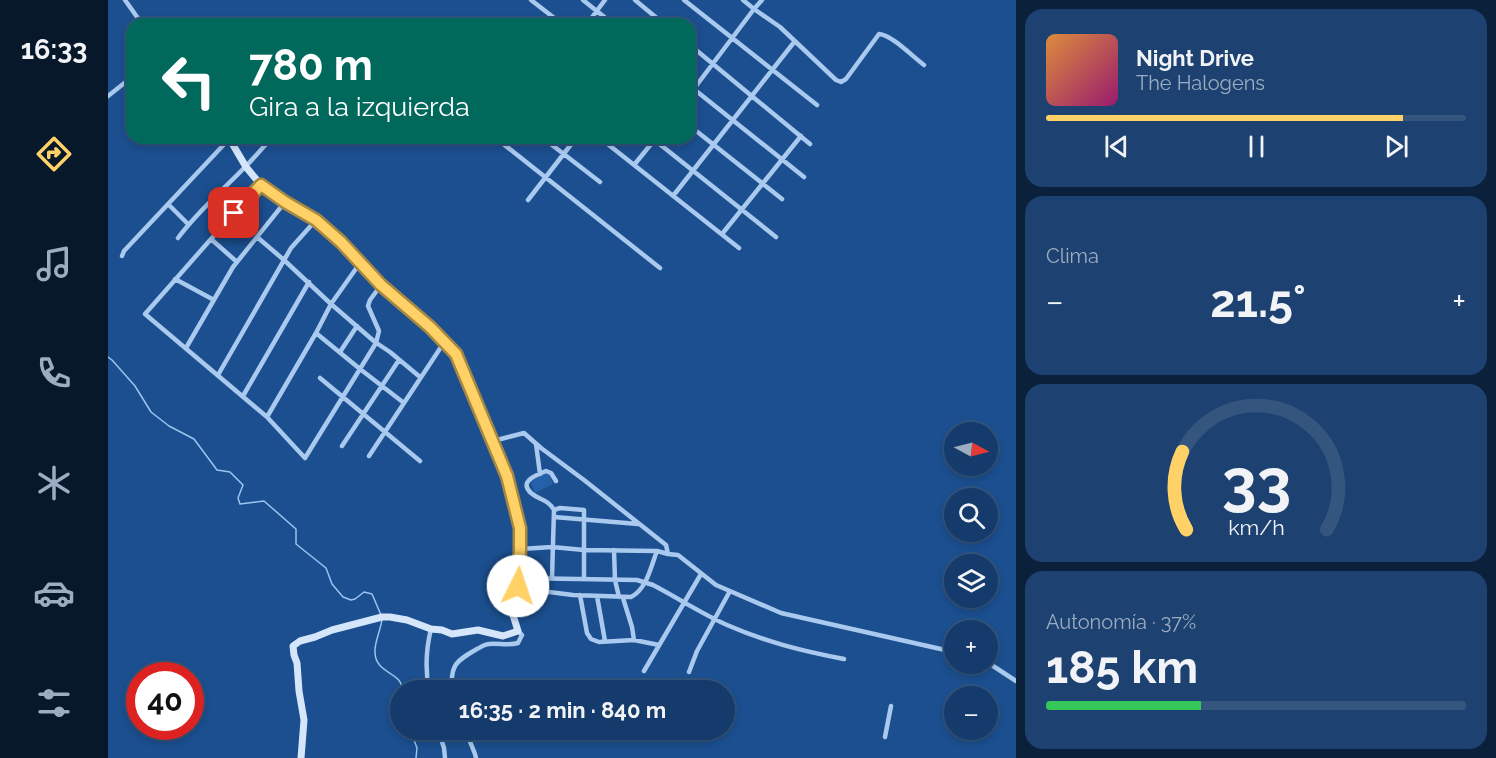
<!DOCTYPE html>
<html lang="es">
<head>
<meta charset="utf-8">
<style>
	:root { --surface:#143b6b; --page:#1d4271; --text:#f1f3f6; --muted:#9dadc1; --line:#33557e; --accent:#ffd166 }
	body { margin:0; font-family:Raleway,sans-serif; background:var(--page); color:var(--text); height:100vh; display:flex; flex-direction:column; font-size:22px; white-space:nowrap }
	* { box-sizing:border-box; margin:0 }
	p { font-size:20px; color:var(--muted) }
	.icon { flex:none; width:33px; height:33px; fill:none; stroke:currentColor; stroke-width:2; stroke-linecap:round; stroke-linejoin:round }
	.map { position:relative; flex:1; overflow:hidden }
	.panel { display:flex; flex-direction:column; gap:9px; padding:9px; background:#0b203b; width:480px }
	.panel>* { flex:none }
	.top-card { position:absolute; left:18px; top:18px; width:570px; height:126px; border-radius:18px; box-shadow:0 3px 9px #0003,0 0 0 2px var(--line); background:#00695c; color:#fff; overflow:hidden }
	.needle { width:39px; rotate:97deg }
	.tools { position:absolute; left:836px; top:422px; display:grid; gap:12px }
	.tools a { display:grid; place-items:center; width:54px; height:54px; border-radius:50%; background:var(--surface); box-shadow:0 3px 9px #0003,0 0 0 2px var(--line); font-size:30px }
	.speed { position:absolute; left:18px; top:662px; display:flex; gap:12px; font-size:30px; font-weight:700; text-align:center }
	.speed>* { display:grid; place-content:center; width:78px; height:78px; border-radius:50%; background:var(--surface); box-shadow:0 3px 9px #0003,0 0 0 2px var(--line); line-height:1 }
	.speed .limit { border:9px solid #d22; background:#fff; color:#111 }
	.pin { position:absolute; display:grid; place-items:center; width:51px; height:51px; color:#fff; margin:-26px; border-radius:12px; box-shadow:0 3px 9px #0006 }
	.me { position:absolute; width:66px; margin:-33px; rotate:4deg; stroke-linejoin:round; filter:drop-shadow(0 0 4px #0008) }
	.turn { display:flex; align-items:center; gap:21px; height:126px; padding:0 24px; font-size:27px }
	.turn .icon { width:78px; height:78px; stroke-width:2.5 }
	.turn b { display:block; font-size:42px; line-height:51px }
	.big { font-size:45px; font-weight:700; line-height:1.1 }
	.panel .card { flex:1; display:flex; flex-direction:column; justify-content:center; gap:9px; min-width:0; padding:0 21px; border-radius:18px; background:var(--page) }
	.panel .dial { align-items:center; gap:0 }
	.dial svg { height:156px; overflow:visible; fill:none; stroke:var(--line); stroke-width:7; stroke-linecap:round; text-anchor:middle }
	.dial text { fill:var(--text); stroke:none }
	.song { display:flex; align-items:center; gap:18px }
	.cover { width:72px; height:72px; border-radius:9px; background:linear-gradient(135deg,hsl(30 70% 55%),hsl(320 70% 35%)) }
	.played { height:6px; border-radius:3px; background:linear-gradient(90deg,var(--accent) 85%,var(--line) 85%) }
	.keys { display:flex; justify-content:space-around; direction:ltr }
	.heat { display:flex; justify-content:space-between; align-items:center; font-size:33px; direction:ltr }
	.charge { height:9px; border-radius:4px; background:linear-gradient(90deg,#34c759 37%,var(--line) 0) }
	.trip { position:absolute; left:282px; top:680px; width:345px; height:60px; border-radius:30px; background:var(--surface); box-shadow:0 3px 9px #0003,0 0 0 2px var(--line); font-weight:700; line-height:60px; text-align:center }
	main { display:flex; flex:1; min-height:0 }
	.menu { display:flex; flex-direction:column; width:108px; justify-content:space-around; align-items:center; background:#08182b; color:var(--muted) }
	.menu .icon { width:42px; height:42px }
	.menu .current { color:var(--accent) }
	.menu b { font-size:27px; color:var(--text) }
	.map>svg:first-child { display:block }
	.green { fill:#2461a8 }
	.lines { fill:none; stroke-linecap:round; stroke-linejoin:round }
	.stream { stroke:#9cc4f0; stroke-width:1.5 }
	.street { stroke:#a9c9ee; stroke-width:4.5 }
	.secondary { stroke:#d6e6fa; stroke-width:7 }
	.route-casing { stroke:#a68842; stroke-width:15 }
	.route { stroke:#ffd166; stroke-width:10 }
</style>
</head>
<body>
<main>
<nav class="menu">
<b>16:33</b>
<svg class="icon current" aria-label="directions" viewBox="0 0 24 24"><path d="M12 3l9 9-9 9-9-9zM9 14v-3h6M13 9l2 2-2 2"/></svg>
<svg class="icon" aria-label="music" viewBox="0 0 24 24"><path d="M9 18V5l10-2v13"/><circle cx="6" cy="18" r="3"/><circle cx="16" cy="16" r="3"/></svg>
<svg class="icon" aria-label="phone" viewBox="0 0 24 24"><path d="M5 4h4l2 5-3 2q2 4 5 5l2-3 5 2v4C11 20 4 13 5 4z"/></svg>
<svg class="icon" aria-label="climate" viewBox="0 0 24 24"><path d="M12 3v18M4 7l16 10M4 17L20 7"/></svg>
<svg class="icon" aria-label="car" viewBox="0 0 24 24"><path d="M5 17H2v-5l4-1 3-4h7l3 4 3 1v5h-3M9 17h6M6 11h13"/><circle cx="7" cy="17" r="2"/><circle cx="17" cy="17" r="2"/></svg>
<svg class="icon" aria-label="filters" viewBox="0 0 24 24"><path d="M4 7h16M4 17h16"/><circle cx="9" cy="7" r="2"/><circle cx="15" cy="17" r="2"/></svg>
</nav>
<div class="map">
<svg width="908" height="758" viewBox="0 0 908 758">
	<rect width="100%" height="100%" fill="#1b4f8f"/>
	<path class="green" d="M440,472L445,484L427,493L422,481Z"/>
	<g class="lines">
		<path class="stream" d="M0,357L4,360L27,386L43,412L61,426L86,439L109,470L122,472L135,485L130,498L132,504L156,501L188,529V544L218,568L224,584L235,597L243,600L247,599L256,592L264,594L273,615
			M274,619C273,629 266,644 267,652C267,672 290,673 293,684C294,689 291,694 290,698L292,706
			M302,729L309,748L308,758"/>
		<path class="street" d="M17,0L34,24
			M423,0L454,24
			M475,0L505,24
			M527,0L556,24
			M576,0L709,105
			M654,0L646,9L672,27L728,80L733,82L738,79L771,34C784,35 805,57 816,65
			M479,24L497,0
			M582,45L702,144
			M582,86L696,177
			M582,94L646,9L635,0
			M0,96L24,77
			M582,126L674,199
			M390,138L389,139L552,268
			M435,138L492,182
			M492,138L631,248
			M544,138L668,237
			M526,165L548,138
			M153,185L103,239L37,314L159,417L197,458L268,343L271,331L260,306L262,300L273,285
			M108,195L109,206L120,220
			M565,196L687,41
			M420,200L468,138
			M60,204L80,224
			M614,234L693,136
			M149,237L176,260L223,304L267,342L282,352L312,377
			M70,238C90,211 115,190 138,166C147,157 155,147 164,138
			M103,239L129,262
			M14,256L16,251L122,138
			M67,279L106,300
			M208,333L252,369L296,403
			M78,348L125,267L177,202
			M232,352L249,326
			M110,375L183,248L208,220
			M212,378L312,461
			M135,396L201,282
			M159,417L208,333L223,304L252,263
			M385,441L416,433L433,448L476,480L558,545L560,554L570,555L608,585L673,613L846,652
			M428,444L432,474
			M234,446L291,360
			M261,456L337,341
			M446,510C440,499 431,500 423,493C410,481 429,475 438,471L443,473L448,481
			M446,517L530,524
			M413,549L444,547L476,550L549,551L560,554
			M506,550L507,580L511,597
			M410,578L529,580L545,585C570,598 594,614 619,625C658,642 694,651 736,659
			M444,578L446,510L452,508L476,510V579
			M409,588L465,595L523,597C539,589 543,566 549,551
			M472,595L479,633L483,639L491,642L526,640L551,645
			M489,596L497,641
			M515,598L524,627L526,640
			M879,662L908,681
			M536,671L593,574
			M581,672L589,651L622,591
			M321,690C317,669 318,649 323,629
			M344,690C342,665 348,661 369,649C373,647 377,644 381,644C391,643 400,646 410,643L414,635L410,631
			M330,729L336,748L337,758
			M357,729L367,754L368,758
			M777,737L783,706"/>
		<path class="secondary" d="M121,138L138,167L153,185L177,202L208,220L233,242L273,285L322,327L348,354L399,476L412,528L413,549L410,586L405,615L410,631L395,636L370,630L344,634L334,630L323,629L299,620L282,617H274L224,630L207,637L192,641L185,646L186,655L189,663L191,691L196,720L193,758"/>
	</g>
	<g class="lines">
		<g class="route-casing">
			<path id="route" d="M126,213L153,185L177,202L208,220L233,242L273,285L322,327L348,354L399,476L412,528V549L410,586"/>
		</g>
		<use href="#route" class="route"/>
	</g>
</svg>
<div class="tools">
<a><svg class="needle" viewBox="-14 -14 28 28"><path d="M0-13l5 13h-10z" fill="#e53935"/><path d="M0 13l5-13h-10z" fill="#9dadc1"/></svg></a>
<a><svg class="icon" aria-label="search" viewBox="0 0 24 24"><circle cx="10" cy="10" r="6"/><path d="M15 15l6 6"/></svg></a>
<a><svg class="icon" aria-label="layers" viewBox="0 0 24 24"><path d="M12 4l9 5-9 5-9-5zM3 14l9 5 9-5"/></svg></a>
<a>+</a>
<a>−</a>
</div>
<div class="speed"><div class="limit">40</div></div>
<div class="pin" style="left:126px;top:213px;background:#d93025"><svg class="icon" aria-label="arrive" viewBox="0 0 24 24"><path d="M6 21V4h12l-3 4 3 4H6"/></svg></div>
<svg class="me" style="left:410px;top:586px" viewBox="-20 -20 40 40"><circle r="19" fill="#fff"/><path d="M0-13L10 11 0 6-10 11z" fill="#ffd166"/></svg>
<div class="trip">16:35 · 2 min · 840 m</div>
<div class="top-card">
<div class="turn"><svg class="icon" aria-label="left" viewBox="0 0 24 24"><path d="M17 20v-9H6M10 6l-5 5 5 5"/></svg><div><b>780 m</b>Gira a la izquierda</div></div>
</div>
</div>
<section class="panel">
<div class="card">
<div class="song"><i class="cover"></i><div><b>Night Drive</b><p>The Halogens</p></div></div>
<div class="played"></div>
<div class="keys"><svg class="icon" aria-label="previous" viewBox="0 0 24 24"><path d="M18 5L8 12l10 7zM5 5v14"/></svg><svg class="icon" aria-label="pause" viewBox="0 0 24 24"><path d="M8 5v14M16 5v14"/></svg><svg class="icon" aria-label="next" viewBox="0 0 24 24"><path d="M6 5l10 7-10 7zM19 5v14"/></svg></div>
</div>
<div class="card"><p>Clima</p>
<div class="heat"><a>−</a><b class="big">21.5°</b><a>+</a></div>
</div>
<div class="card dial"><svg viewBox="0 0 100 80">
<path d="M14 69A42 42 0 1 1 86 69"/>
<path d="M14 69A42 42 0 0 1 12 29" stroke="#ffd166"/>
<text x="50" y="56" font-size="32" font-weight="700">33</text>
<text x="50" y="72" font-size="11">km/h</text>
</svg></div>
<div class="card"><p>Autonomía · 37%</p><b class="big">185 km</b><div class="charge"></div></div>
</section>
</main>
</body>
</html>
